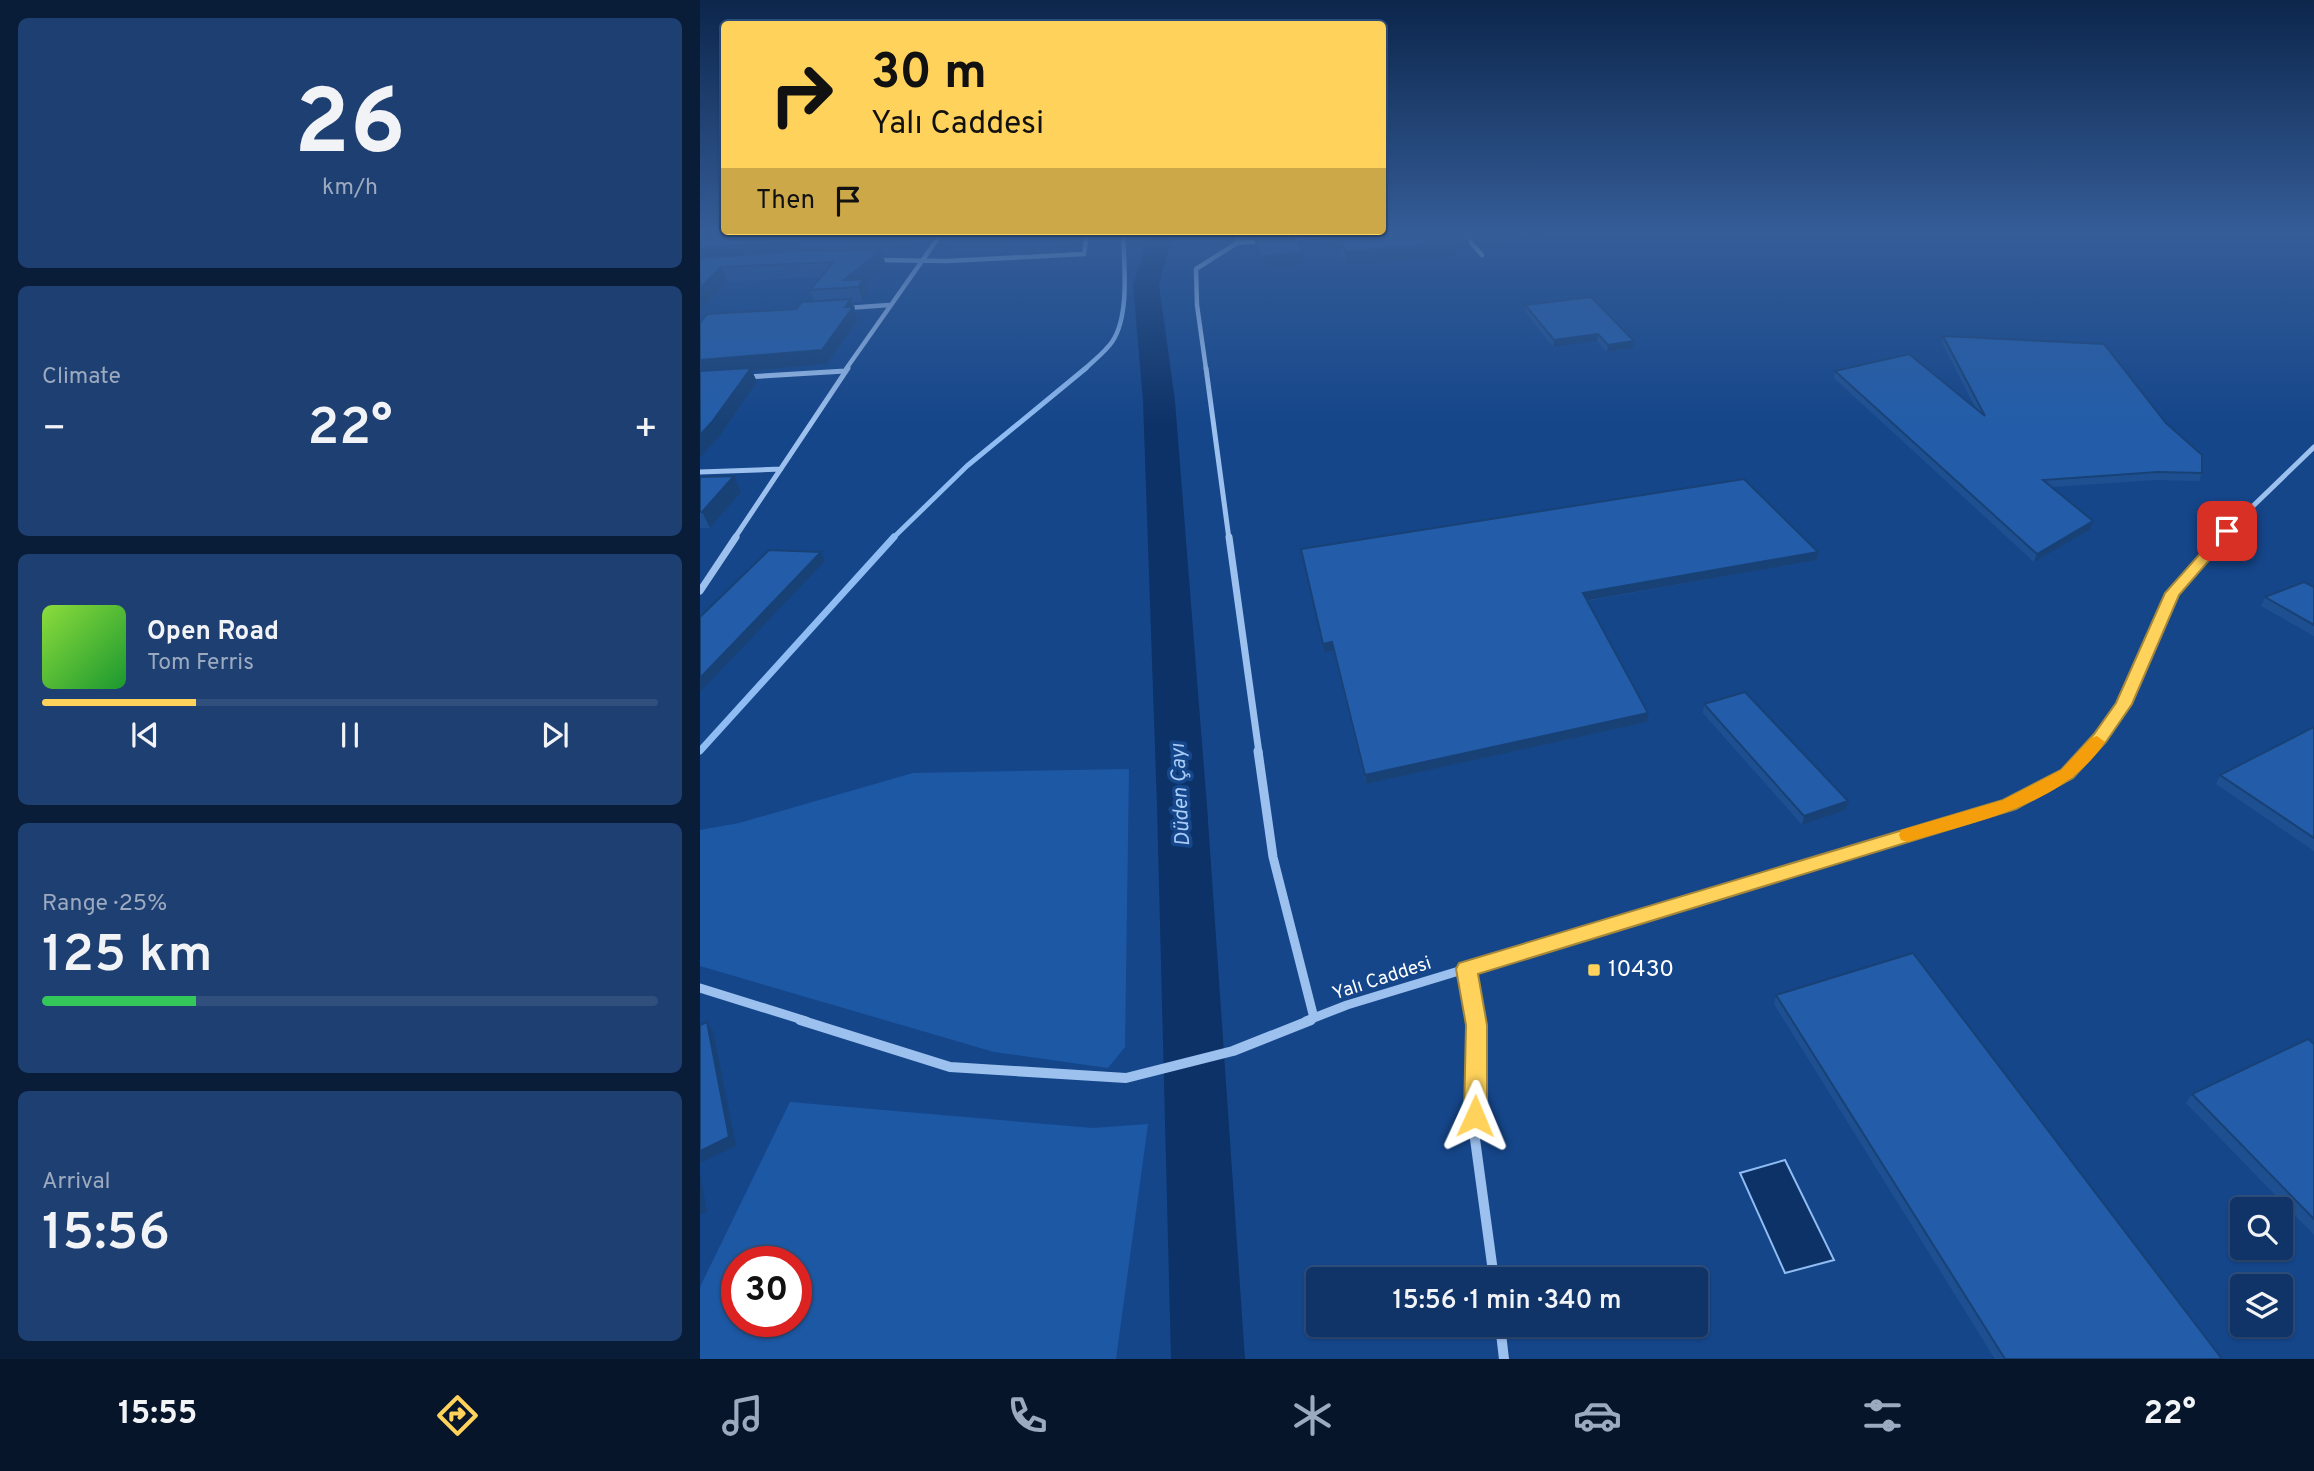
<!DOCTYPE html>
<html lang="en">
<head>
<meta charset="utf-8">
<style>
	:root { --surface:#103468; --page:#1e3f71; --text:#f1f3f6; --muted:#9caac0; --line:#304f7c; --accent:#ffd25b }
	body { margin:0; font-family:Overpass,sans-serif; background:var(--page); color:var(--text); height:100vh; display:flex; flex-direction:column; font-size:26px; white-space:nowrap }
	* { box-sizing:border-box; margin:0 }
	p { font-size:23px; color:var(--muted) }
	.icon { flex:none; width:38px; height:38px; fill:none; stroke:currentColor; stroke-width:2; stroke-linecap:round; stroke-linejoin:round }
	.map { position:relative; flex:1; overflow:hidden }
	.panel { display:flex; flex-direction:column; gap:18px; padding:18px; background:#091d39; width:700px }
	.panel>* { flex:none }
	.top-card { position:absolute; left:21px; top:21px; width:665px; height:214px; border-radius:7px; box-shadow:0 2px 5px #0004,0 0 0 2px var(--line); background:#ffd25b; color:#111; overflow:hidden }
	.buttons { position:absolute; left:1530px; top:1197px; display:grid; gap:14px }
	.buttons a { display:grid; place-items:center; width:63px; height:63px; border-radius:7px; background:var(--surface); box-shadow:0 2px 5px #0004,0 0 0 2px var(--line); font-size:35px }
	.speed { position:absolute; left:21px; top:1246px; display:flex; gap:14px; font-size:35px; font-weight:700; text-align:center }
	.speed>* { display:grid; place-content:center; width:91px; height:91px; border-radius:50%; background:var(--surface); box-shadow:0 2px 5px #0004,0 0 0 2px var(--line); line-height:1 }
	.speed .limit { border:10px solid #d22; background:#fff; color:#111 }
	.pin { position:absolute; display:grid; place-items:center; width:60px; height:60px; color:#fff; margin:-30px; border-radius:14px; box-shadow:0 4px 10px #0006 }
	.me { position:absolute; width:77px; margin:-38px; rotate:1deg; stroke-linejoin:round; filter:drop-shadow(0 0 5px #0008) }
	.turn { display:flex; align-items:center; gap:24px; height:147px; padding:0 35px; font-size:32px }
	.turn .icon { width:91px; height:91px; stroke-width:2.5 }
	.turn b { display:block; font-size:49px; line-height:60px }
	.then { display:flex; align-items:center; height:66px; padding:0 35px; background:#0003; gap:14px; font-size:26px }
	.big { font-size:52px; font-weight:600; line-height:1.1 }
	.panel .tile { flex:1; display:flex; flex-direction:column; justify-content:center; gap:10px; min-width:0; padding:0 24px; border-radius:10px; background:var(--page) }
	.panel .dial { align-items:center; gap:0 }
	.dial b { font-size:91px; line-height:1 }
	.song { display:flex; align-items:center; gap:21px }
	.cover { width:84px; height:84px; border-radius:10px; background:linear-gradient(135deg,hsl(90 70% 55%),hsl(130 70% 35%)) }
	.played { height:7px; border-radius:4px; background:linear-gradient(90deg,var(--accent) 25%,var(--line) 25%) }
	.keys { display:flex; justify-content:space-around; direction:ltr }
	.heat { display:flex; justify-content:space-between; align-items:center; font-size:38px; direction:ltr }
	.charge { height:10px; border-radius:5px; background:linear-gradient(90deg,#34c759 25%,var(--line) 0) }
	.trip { position:absolute; left:606px; top:1267px; width:402px; height:70px; border-radius:7px; background:var(--surface); box-shadow:0 2px 5px #0004,0 0 0 2px var(--line); font-weight:600; line-height:70px; text-align:center }
	.tabs { display:flex; height:112px; justify-content:space-around; align-items:center; background:#06152a; color:var(--muted) }
	.tabs .icon { width:49px; height:49px }
	.tabs .selected { color:var(--accent) }
	.tabs b { font-size:32px; color:var(--text) }
	main { display:flex; flex:1; min-height:0 }
	.map>svg:first-child { display:block }
	.green { fill:#1d58a4; fill-rule:evenodd }
	.water { fill:#0d3267; stroke:#8fbcf2; stroke-width:2 }
	.lines { fill:none; stroke-linecap:round; stroke-linejoin:round }
	.stream-far2 { stroke:#8fbcf2; stroke-width:4.5 }
	.stream-far1 { stroke:#8fbcf2; stroke-width:5 }
	.stream { stroke:#8fbcf2; stroke-width:7 }
	.river { fill:#0d3267; fill-rule:evenodd }
	.street-far4 { stroke:#9dc1ef; stroke-width:4.5 }
	.street-far3 { stroke:#9dc1ef; stroke-width:5 }
	.street-far2 { stroke:#9dc1ef; stroke-width:7 }
	.street-far1 { stroke:#9dc1ef; stroke-width:9 }
	.street { stroke:#9dc1ef; stroke-width:10 }
	.wall { fill:#1e5091 }
	.shaded-wall { fill:#184176 }
	.building { fill:#235da9; stroke:#184176; stroke-width:2 }
	.route { fill:#ffd25b; stroke:#a6883b; stroke-width:2 }
	.slow { fill:#f59e0b }
	.poi-dot { fill:#ffd25b; stroke:#15468a; stroke-width:2.5 }
	.labels { text-anchor:middle; dominant-baseline:central; stroke-width:7; stroke-linejoin:round; paint-order:stroke }
	.street-label { font-size:19px; fill:#fff; stroke:#15468a }
	.water-label { font-size:21px; font-style:italic; fill:#a9cbf7; stroke:#15468a }
	.near-poi-label { font-size:23px; fill:#fff; stroke:#15468a; text-anchor:start }
</style>
</head>
<body>
<main>
<section class="panel">
<div class="tile dial"><b>26</b><p>km/h</p></div>
<div class="tile"><p>Climate</p>
<div class="heat"><a>−</a><b class="big">22°</b><a>+</a></div>
</div>
<div class="tile">
<div class="song"><i class="cover"></i><div><b>Open Road</b><p>Tom Ferris</p></div></div>
<div class="played"></div>
<div class="keys"><svg class="icon" aria-label="previous" viewBox="0 0 24 24"><path d="M18 5L8 12l10 7zM5 5v14"/></svg><svg class="icon" aria-label="pause" viewBox="0 0 24 24"><path d="M8 5v14M16 5v14"/></svg><svg class="icon" aria-label="next" viewBox="0 0 24 24"><path d="M6 5l10 7-10 7zM19 5v14"/></svg></div>
</div>
<div class="tile"><p>Range · 25%</p><b class="big">125 km</b><div class="charge"></div></div>
<div class="tile"><p>Arrival</p><b class="big">15:56</b></div>
</section>
<div class="map">
<svg width="1614" height="1359" viewBox="0 0 1614 1359">
	<rect width="100%" height="100%" fill="#15468a"/>
	<path class="green" d="M429,769L425,1047L408,1068L294,1052L0,966V830L39,823L213,773Z
		M90,1102L393,1128L448,1124L416,1359H0V1287ZM37,1262H96V1321H37Z"/>
	<path class="water" d="M1085,1160L1134,1260L1085,1273L1040,1173Z"/>
	<g class="lines">
		<path class="stream-far2" d="M385,369C393,361 405,352 412,342C430,316 424,264 423,234"/>
		<path class="stream-far1" d="M192,539L267,466L386,368"/>
		<path class="stream" d="M0,751L194,537"/>
		<path class="river" d="M449,234H473L459,285L475,401L507,806L545,1359H471L457,806L443,401L433,285Z"/>
		<path class="street-far4" d="M538,234L537,243L563,241
			M763,234L782,255
			M585,239L644,234
			M175,260L247,261L384,254L387,234
			M147,308L189,305
			M146,369L241,234
			M506,369L497,305L496,269L537,243"/>
		<path class="street-far3" d="M506,368L529,539
			M46,377L145,371
			M0,472L81,469
			M34,539L148,368
			M1519,539L1614,447"/>
		<path class="street-far2" d="M529,537L559,753
			M0,591L36,537
			M1387,753L1424,703L1473,593L1521,537"/>
		<path class="street-far1" d="M558,751L573,857L614,1018
			M766,969L775,1021
			M0,988L106,1021
			M606,1021L647,1005L1309,804L1367,774L1388,751"/>
		<path class="street" d="M100,1020L250,1067L426,1078L533,1051L611,1020
			M775,1020V1139L794,1279
			M800,1325L804,1359"/>
	</g>
	<path class="wall" d="M0,234L214,241L197,255H182L186,265L165,282L169,294L163,302H153L158,320L127,364L52,371L57,382L19,437L0,458V323L96,309L114,301L110,290L120,277L27,282Z
		M255,234H371L363,252L254,254L250,241Z
		M552,234H590L604,265L562,270L554,237H553Z
		M634,234H848V239L781,247L769,235V248L758,249V256L647,266L634,240Z
		M825,305L934,341L933,348L907,352L897,341L853,347L825,312Z
		M1243,336L1502,473L1499,481L1455,480L1352,487L1393,521L1391,529L1334,562L1134,378L1135,371L1275,407L1242,343Z
		M0,477L41,492L10,528H0Z
		M601,549L1118,552L1117,560L887,601L947,722L666,784L633,651L624,652Z
		M1614,587V636L1561,606L1565,597Z
		M1004,704L1148,801L1146,810L1102,825L1003,713Z
		M1614,727V851L1516,784L1520,775Z
		M1076,995L1522,1359H1295L1074,1004Z
		M1614,1044V1235L1486,1103L1492,1094Z"/>
	<path class="shaded-wall" d="M201,234H212L214,241L197,255L193,240Z
		M363,234H371L363,252L361,239Z
		M769,234V248L758,249V256L647,266L646,252Z
		M781,234H848V239L781,247Z
		M98,242L103,256L0,263V248Z
		M181,250L186,265L165,282L169,294L163,302L158,287L144,280Z
		M603,252L604,265L562,270L560,257Z
		M21,267L27,282L0,310V288Z
		M151,299L158,320L127,364L52,371L57,382L19,437L0,458V360L145,307Z
		M898,334L897,341L853,347L854,340Z
		M934,341L933,348L907,352L908,345Z
		M34,476L41,492L10,528L2,512Z
		M1393,521L1391,529L1334,562L1337,554Z
		M121,552L125,561L0,692V678Z
		M1118,552L1117,560L883,601V593Z
		M632,642L633,651L624,652L623,644Z
		M948,713L947,722L666,784L665,775Z
		M1148,801L1146,810L1102,825L1104,816Z
		M7,1022L13,1031L36,1146L0,1163Z
		M0,1173L7,1212L0,1215Z"/>
	<path class="building" d="M0,234H201L193,240L98,242L0,248Z
		M255,234H363L361,239L250,241Z
		M554,234H590L603,252L560,257Z
		M637,234H769L753,236L758,242L646,252Z
		M181,250L144,280L164,279L158,287L110,290L133,262L21,267L0,288V258L98,251Z
		M891,297L934,341L908,345L898,334L854,340L825,305Z
		M151,299L145,307H153L122,350L0,360V323L7,314L96,309L102,302Z
		M1243,336L1404,344L1466,423L1502,455V473L1458,472L1343,480L1393,521L1337,554L1135,371L1209,354L1285,416Z
		M51,368L12,422L0,435V371Z
		M34,476L2,512H0V477Z
		M1044,479L1118,552L883,593L948,713L665,775L632,642L623,644L601,549Z
		M69,550L121,552L0,678V617Z
		M1604,582L1614,587V625L1565,597Z
		M1045,692L1148,801L1104,816L1004,704Z
		M1614,727V838L1520,775Z
		M1213,953L1522,1359H1305L1076,995Z
		M7,1022L29,1137L0,1151V1025Z
		M1608,1039L1614,1044V1219L1492,1094Z"/>
	<linearGradient id="sky" x2="0" y2="1"><stop stop-color="#0c264c"/><stop offset="0.55" stop-color="#355d98"/><stop offset="1" stop-color="#355d98" stop-opacity="0"/></linearGradient>
	<rect width="1614" height="424" fill="url(#sky)"/>
	<path class="route" d="M1527,527L1532,529V534L1479,595L1432,704L1406,742L1373,778L1316,809L778,974L787,1025V1116L783,1124L775,1127L767,1124L764,1116L766,1025L756,969L759,963L1303,800L1361,770L1394,734L1416,703L1465,593L1522,529Z"/>
	<path class="slow" d="M1397,736L1405,742C1363,806 1276,821 1208,842L1201,840L1199,835L1201,830L1303,800L1361,770L1391,738Z"/>
	<rect class="poi-dot" x="887" y="963" width="14" height="14" rx="3.5"/>
	<g class="labels">
		<g class="street-label">
			<text transform="translate(682 979) rotate(-18)">Yalı Caddesi</text>
		</g>
		<g class="water-label">
			<text transform="translate(481 795) rotate(-93)">Düden Çayı</text>
		</g>
		<g class="near-poi-label">
			<text x="908" y="970">10430</text>
		</g>
	</g>
</svg>
<div class="buttons">
<a><svg class="icon" aria-label="search" viewBox="0 0 24 24"><circle cx="10" cy="10" r="6"/><path d="M15 15l6 6"/></svg></a>
<a><svg class="icon" aria-label="layers" viewBox="0 0 24 24"><path d="M12 4l9 5-9 5-9-5zM3 14l9 5 9-5"/></svg></a>
</div>
<div class="speed"><div class="limit">30</div></div>
<div class="pin" style="left:1527px;top:531px;background:#d93025"><svg class="icon" aria-label="arrive" viewBox="0 0 24 24"><path d="M6 21V4h12l-3 4 3 4H6"/></svg></div>
<svg class="me" style="left:775px;top:1116px" viewBox="-20 -20 40 40"><path d="M0-17L14 15 0 8-14 15z" fill="#ffd25b" stroke="#fff" stroke-width="4"/></svg>
<div class="trip">15:56 · 1 min · 340 m</div>
<div class="top-card">
<div class="turn"><svg class="icon" aria-label="right" viewBox="0 0 24 24"><path d="M7 20v-9h11M14 6l5 5-5 5"/></svg><div><b>30 m</b>Yalı Caddesi</div></div>
<div class="then">Then<svg class="icon" aria-label="arrive" viewBox="0 0 24 24"><path d="M6 21V4h12l-3 4 3 4H6"/></svg></div>
</div>
</div>
</main>
<nav class="tabs">
<b>15:55</b>
<svg class="icon selected" aria-label="directions" viewBox="0 0 24 24"><path d="M12 3l9 9-9 9-9-9zM9 14v-3h6M13 9l2 2-2 2"/></svg>
<svg class="icon" aria-label="music" viewBox="0 0 24 24"><path d="M9 18V5l10-2v13"/><circle cx="6" cy="18" r="3"/><circle cx="16" cy="16" r="3"/></svg>
<svg class="icon" aria-label="phone" viewBox="0 0 24 24"><path d="M5 4h4l2 5-3 2q2 4 5 5l2-3 5 2v4C11 20 4 13 5 4z"/></svg>
<svg class="icon" aria-label="climate" viewBox="0 0 24 24"><path d="M12 3v18M4 7l16 10M4 17L20 7"/></svg>
<svg class="icon" aria-label="car" viewBox="0 0 24 24"><path d="M5 17H2v-5l4-1 3-4h7l3 4 3 1v5h-3M9 17h6M6 11h13"/><circle cx="7" cy="17" r="2"/><circle cx="17" cy="17" r="2"/></svg>
<svg class="icon" aria-label="filters" viewBox="0 0 24 24"><path d="M4 7h16M4 17h16"/><circle cx="9" cy="7" r="2"/><circle cx="15" cy="17" r="2"/></svg>
<b>22°</b>
</nav>
</body>
</html>
